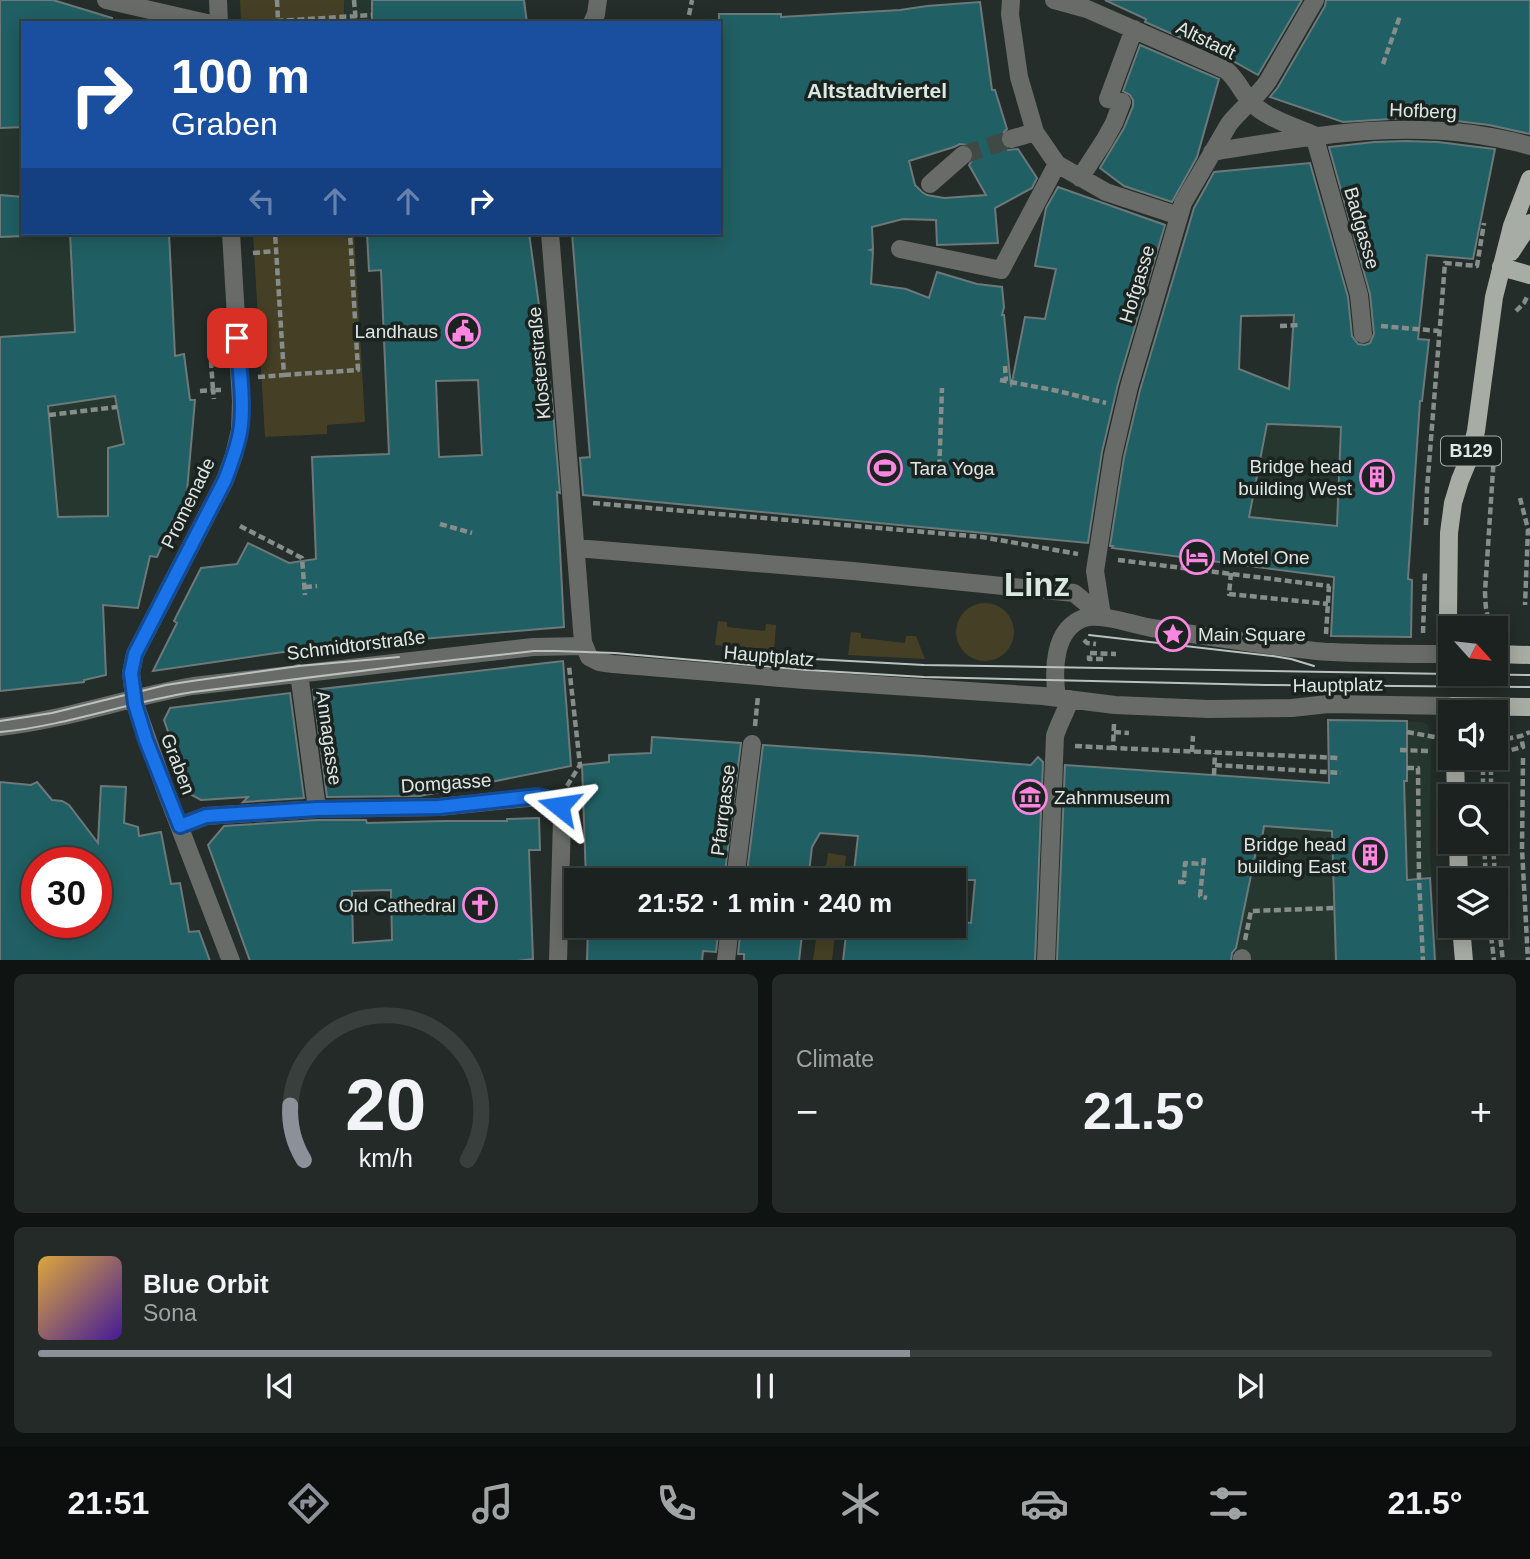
<!DOCTYPE html>
<html lang="en">
<head>
<meta charset="utf-8">
<style>
	:root { --surface:#1b221f; --page:#242a28; --text:#f1f3f6; --muted:#a0a4a4; --line:#393f3d; --accent:#8c9099 }
	body { margin:0; font-family:Helvetica,sans-serif; background:var(--page); color:var(--text); height:100vh; display:flex; flex-direction:column; font-size:26px; white-space:nowrap }
	* { box-sizing:border-box; margin:0 }
	p { font-size:23px; color:var(--muted) }
	.icon { flex:none; width:38px; height:38px; fill:none; stroke:currentColor; stroke-width:2; stroke-linecap:round; stroke-linejoin:round }
	.map { position:relative; height:960px; overflow:hidden }
	.sheet { display:flex; flex-direction:column; gap:14px; padding:14px; background:#0f1311; flex:1 }
	.sheet>* { flex:none }
	.banner { position:absolute; left:21px; top:21px; width:700px; height:214px; border-radius:0px; box-shadow:0 4px 18px #0003,0 0 0 2px var(--line); background:#1a4fa0; color:#fff; overflow:hidden }
	.needle { width:46px; rotate:117deg }
	.buttons { position:absolute; left:1438px; top:616px; display:grid; gap:14px }
	.buttons a { display:grid; place-items:center; width:70px; height:70px; border-radius:0px; background:var(--surface); box-shadow:0 4px 18px #0003,0 0 0 2px var(--line); font-size:35px }
	.speed { position:absolute; left:21px; top:847px; display:flex; gap:14px; font-size:35px; font-weight:700; text-align:center }
	.speed>* { display:grid; place-content:center; width:91px; height:91px; border-radius:50%; background:var(--surface); box-shadow:0 4px 18px #0003,0 0 0 2px var(--line); line-height:1 }
	.speed .limit { border:10px solid #d22; background:#fff; color:#111 }
	.pin { position:absolute; display:grid; place-items:center; width:60px; height:60px; color:#fff; margin:-30px; border-radius:14px; box-shadow:0 4px 10px #0006 }
	.me { position:absolute; width:77px; margin:-38px; rotate:285deg; stroke-linejoin:round; filter:drop-shadow(0 0 5px #0008) }
	.turn { display:flex; align-items:center; gap:24px; height:147px; padding:0 35px; font-size:32px }
	.turn .icon { width:91px; height:91px; stroke-width:2.5 }
	.turn b { display:block; font-size:49px; line-height:60px }
	.lanes { display:flex; align-items:center; height:66px; padding:0 35px; background:#0003; justify-content:center; gap:35px; direction:ltr }
	.lanes .off { opacity:.35 }
	.big { font-size:52px; font-weight:800; line-height:1.1 }
	.sheet .tile { flex:1; display:flex; flex-direction:column; justify-content:center; gap:10px; min-width:0; padding:0 24px; border-radius:10px; background:var(--page) }
	.sheet .dial { align-items:center; gap:0 }
	.dial svg { height:182px; overflow:visible; fill:none; stroke:var(--line); stroke-width:7; stroke-linecap:round; text-anchor:middle }
	.dial text { fill:var(--text); stroke:none }
	.song { display:flex; align-items:center; gap:21px }
	.cover { width:84px; height:84px; border-radius:10px; background:linear-gradient(135deg,hsl(40 70% 55%),hsl(260 70% 35%)) }
	.played { height:7px; border-radius:4px; background:linear-gradient(90deg,var(--accent) 60%,var(--line) 60%) }
	.keys { display:flex; justify-content:space-around; direction:ltr }
	.heat { display:flex; justify-content:space-between; align-items:center; font-size:38px; direction:ltr }
	.sheet .tiles { flex:1; display:grid; gap:14px; grid-template-columns:1fr 1fr }
	.tile:last-child { grid-column:span 2 }
	.trip { position:absolute; left:564px; top:868px; width:402px; height:70px; border-radius:0px; background:var(--surface); box-shadow:0 4px 18px #0003,0 0 0 2px var(--line); font-weight:800; line-height:70px; text-align:center }
	.tabs { display:flex; height:112px; justify-content:space-around; align-items:center; background:#0b0e0c; color:var(--muted) }
	.tabs .icon { width:49px; height:49px }
	.tabs .active { color:var(--accent) }
	.tabs b { font-size:32px; color:var(--text) }
	.map>svg:first-child { display:block }
	.built { fill:#263730 }
	.green { fill:#454025 }
	.building { fill:#205f63; stroke:#6c797a; stroke-width:2; fill-rule:evenodd }
	.lines { fill:none; stroke-linecap:round; stroke-linejoin:round }
	.minor-tunnel { stroke:#404945; stroke-width:18; stroke-dasharray:18 9; stroke-linecap:butt }
	.path { stroke:#868d8a; stroke-width:4.5; stroke-dasharray:7 3.5; stroke-linecap:butt }
	.minor { stroke:#696b68; stroke-width:18 }
	.major { stroke:#a7aca4; stroke-width:18 }
	.tram { stroke:#bbc1bf; stroke-width:2 }
	.route-casing { stroke:#114b97; stroke-width:18 }
	.route { stroke:#1a73e8; stroke-width:12 }
	.labels { text-anchor:middle; dominant-baseline:central; stroke-width:7; stroke-linejoin:round; paint-order:stroke }
	.shield { fill:#1a231f; stroke:#a5aca9; stroke-width:2 }
	.shield-label { font-size:18px; font-weight:bold; fill:#e0e6e4 }
	.street-label { font-size:19px; fill:#e0e6e4; stroke:#1a231f }
	.poi-label { font-size:19px; fill:#e0e6e4; stroke:#1a231f; text-anchor:end }
	.neighbourhood-label { font-size:21px; font-weight:bold; fill:#dbe7e1; stroke:#1a231f }
	.town-label { font-size:33px; font-weight:bold; fill:#dbe7e1; stroke:#1a231f }
</style>
</head>
<body>
<div class="map">
<svg width="1530" height="961" viewBox="0 0 1530 961">
	<rect width="100%" height="100%" fill="#242d29"/>
	<path class="built" d="M0,0H56L131,23H23V233H169L175,355L185,354L192,430L185,514L177,515L156,558L150,557L137,609L103,606L106,675L85,680L84,682L0,691Z
		M344,0H524L527,23H345Z
		M1349,333L1429,341L1423,401H1419L1409,579L1413,580L1411,637L1331,635L1333,577L1240,566L1268,424H1287L1291,335L1349,337Z
		M1328,720L1423,722L1428,725L1431,735L1430,851L1437,960L1243,961L1235,955L1233,961H1053L1060,766L1328,782Z"/>
	<path class="green" d="M240,0H344V23H241Z
		M253,233H354L365,422L327,425V434L265,437Z
		M956 632a29 29 0 1 1 58 0a29 29 0 1 1-58 0Z
		M718,621L727,622V627L765,631L766,624L776,625L774,650L715,645Z
		M851,632L861,633V638L905,643L906,636H916L925,659L848,655Z
		M828,853L846,856L843,880H824Z
		M818,926H836L832,960H813Z"/>
	<path class="building" d="M0,0H53L112,18L111,23H23V127L0,128Z
		M372,0H524L527,23H372Z
		M1105,0H1302L1258,75L1231,60L1145,22L1146,19Z
		M1326,0H1530V134L1489,125L1440,119L1406,118L1343,122L1270,97L1278,87L1325,6Z
		M980,2L992,90H995L1007,129L1000,136V143L1008,150L1018,149L1037,178L1032,188L995,208L998,243L937,245L936,220L903,219L872,227L873,249L870,250L873,251L871,284L906,289L929,298L937,272L977,284L1002,287L1004,307L1002,315H1004L1011,387L1025,317L1045,319L1056,269L1035,266L1046,208L1058,187L1165,225L1118,384L1102,452L1088,543L583,495L580,458L590,457L572,233H719V14H781V17L900,10L927,6ZM960,144L967,145L972,148L974,158L969,165L986,195L944,198L927,195L922,192L915,185L909,161L954,147Z
		M1140,45L1219,79L1197,157L1172,202L1124,186L1100,168L1124,128L1133,106V100L1130,95L1123,91Z
		M1406,141L1438,142L1495,149L1473,259L1427,255L1418,339L1429,340L1422,401H1420L1408,579L1412,580L1411,637L1331,636L1334,577L1112,548L1113,546H1110L1124,457L1140,390L1194,208L1214,172L1310,163L1348,297L1352,336L1358,344L1365,345L1370,343L1374,334L1370,294L1329,147L1374,142ZM1294,315L1289,389L1239,369L1241,316ZM1267,424L1341,427L1337,526L1249,517Z
		M0,195L23,197V236L0,237Z
		M70,233H169L175,356L184,354L190,400H195L185,514H176L157,557L150,556L138,608L103,605L106,675L84,680V682L0,691V337L75,332ZM115,396L124,444L108,448V516L58,517L48,406Z
		M367,233H529L552,399L560,493L557,492L564,627L304,649L153,671L177,623L174,621L201,568L237,564L248,543L289,563L316,559L312,457L389,454L381,270L369,271ZM478,380L482,455L439,457L436,381Z
		M563,661L571,766L420,796L327,797L313,690Z
		M290,693L304,798L243,802L248,797L201,800L190,794L164,720L170,708Z
		M1328,720L1407,721V781H1404L1407,880L1430,878L1435,961H1336L1332,831L1264,826L1260,851H1256L1236,948L1232,953L1231,961H1057L1065,765L1329,783Z
		M652,737L741,743L724,880H586L582,765L609,762V755L651,753Z
		M763,745L923,756L1031,765L1038,757L1043,762L1035,961H843L847,926H954V921L971,923L975,880H853L858,836L820,833L812,847L808,880H746Z
		M0,782L31,785L37,782L52,800L62,801L69,805L98,843L101,786L126,787L124,823L138,827L139,836L161,832L171,884L180,883L189,932L199,931L210,961H0ZM37,863H96V922H37Z
		M539,818L540,850H529L533,959L517,961H250L208,845L224,826L317,820H366L367,823L445,821H507V819ZM391,890L392,940L353,943L352,891Z
		M588,926H719L716,952L703,951L702,961H587Z
		M741,926H803L799,961H744V954H738Z"/>
	<g class="lines">
		<path class="minor-tunnel" d="M963,155L1011,139"/>
		<path class="path" d="M277,0L278,21
			M354,0L356,23
			M689,15L692,0
			M245,23L372,15
			M1383,64L1400,16
			M253,253L276,251
			M1516,311L1524,303L1528,295
			M1280,326L1300,325
			M1381,326L1439,331
			M211,361L213,390H221
			M1005,366L1006,381
			M284,375L358,370L350,233
			M258,377L284,375L275,233
			M1000,380L1058,391L1106,403
			M200,391L213,390L214,399
			M49,415L117,407
			M1494,455L1485,592C1486,613 1485,619 1502,632
			M939,477L942,388
			M1520,498L1528,529L1525,605
			M593,503L982,537L1078,554
			M440,524L472,533
			M1426,525L1427,489L1445,263L1477,266L1484,223
			M240,526L302,558L305,595
			M1118,560L1329,586
			M1231,573L1229,594L1328,604
			M305,587L317,586
			M1423,633L1425,572
			M1326,634L1329,586H1334
			M1084,640L1087,643L1096,644
			M1103,659H1089V653L1116,654
			M1114,724L1113,748L1340,758
			M755,726L758,696
			M1114,732L1129,733
			M1407,732L1446,739
			M1496,741L1521,736L1530,732
			M1075,746L1113,748
			M1400,750L1428,751
			M1192,752L1193,736
			M1523,758L1522,849L1528,961
			M1215,765L1341,773
			M1407,768H1418L1419,879L1423,961
			M1214,775L1215,753
			M567,786L580,765L569,666
			M1483,796V758
			M1491,796V764H1498L1499,753L1523,747L1521,736
			M1484,842L1486,880
			M1493,842L1495,880
			M1204,858L1200,896L1207,898
			M1178,882H1184L1185,863L1203,864
			M1496,898L1503,961
			M1490,926L1494,961
			M1245,940L1251,911L1335,908"/>
		<path class="minor" d="M106,0L207,23
			M218,0L219,23
			M1011,0L1010,14L1019,77L1035,132L1057,164L1106,192L1179,216
			M1054,0L1087,9L1226,70C1237,79 1241,91 1250,101C1265,118 1293,126 1314,135L1359,295L1363,334
			M592,23L596,14L598,0
			M1011,139L1035,132
			M1212,152C1298,138 1384,122 1472,134C1492,137 1511,140 1530,146
			M1080,178L1104,141L1114,123L1122,102L1108,99L1134,29
			M930,184L963,155
			M550,233L583,642L589,657L599,662L613,664L805,680L1043,696L1115,705L1209,709L1292,708L1328,704L1452,706
			M900,249L1001,270L1057,164
			M576,548L853,571L1074,593L1102,616
			M1102,616L1095,571L1113,455L1129,387L1183,203L1229,124C1241,109 1257,97 1268,81L1315,0
			M299,673L317,809
			M1057,698C1053,671 1053,629 1084,618C1101,613 1134,625 1152,628C1198,635 1244,642 1290,648C1304,649 1318,652 1332,652C1371,654 1411,654 1450,654
			M0,727C65,720 128,697 193,686L533,647L584,646
			M180,826L206,816L317,809L439,807L538,797C556,799 558,802 562,819L558,961
			M735,880L752,744
			M231,961L165,789L135,704L131,673L135,654L225,480L234,455L240,430L241,401L231,233
			M726,961L730,926
			M1046,961L1055,736C1059,723 1066,712 1070,699
			M1242,961V958"/>
		<path class="major" d="M1511,252L1530,223
			M1501,267L1530,275
			M1496,654L1530,655
			M1451,673L1448,616L1449,533L1453,503L1460,480L1470,456L1476,431L1494,297L1512,226L1530,179
			M1452,706L1530,707
			M1455,758L1456,796
			M1458,842L1459,880
			M1461,926L1464,961"/>
		<path class="tram" d="M1089,635L1273,656L1291,659L1314,666
			M776,657L924,665L1451,674
			M1463,674L1530,675
			M0,721L52,713L166,685L192,681L299,666L399,657
			M0,732C66,726 128,702 193,692L417,664L534,651H556L615,653L806,670L924,677L1266,685L1530,687"/>
	</g>
	<g class="lines">
		<g class="route-casing">
			<path id="route" d="M237,338C239,367 245,404 240,432C237,449 231,464 225,480L135,654L131,673L135,704L146,740L180,826L206,816L317,809L439,807L538,796C548,798 553,799 559,806"/>
		</g>
		<use href="#route" class="route"/>
	</g>
	<defs>
		<g id="civic-ring" transform="scale(1.75)"><circle r="9.5" fill="#1a231f" stroke="#fd86e1" stroke-width="1.5"/><path d="M-.6-6.5H3V-4.5H.6V-3L4-1V1h2V6H-6V1h2V-1L-.6-3ZM-1.2 2.5V6h2.4V2.5Z" fill="#fd86e1"/></g>
		<g id="stadium-ring" transform="scale(1.75)"><circle r="9.5" fill="#1a231f" stroke="#fd86e1" stroke-width="1.5"/><path d="M0-5a6.5 5 0 1 0 0 10a6.5 5 0 1 0 0-10ZM-3.5-1.8h7v3.6h-7Z" fill="#fd86e1"/></g>
		<g id="building-ring" transform="scale(1.75)"><circle r="9.5" fill="#1a231f" stroke="#fd86e1" stroke-width="1.5"/><path d="M-4-6H4V6H1V3H-1V6H-4ZM-2.5-4.3h1.7v1.8h-1.7ZM.8-4.3h1.7v1.8H.8ZM-2.5-1h1.7V.8h-1.7ZM.8-1h1.7V.8H.8Z" fill="#fd86e1"/></g>
		<g id="hotel-ring" transform="scale(1.75)"><circle r="9.5" fill="#1a231f" stroke="#fd86e1" stroke-width="1.5"/><path d="M-6-4.5h1.5V1H6V5H4.5V3h-9V5H-6ZM-4 0a1.8 1.8 0 1 1 3.6 0ZM.5 0V-2.5h3Q6-2.5 6 0Z" fill="#fd86e1"/></g>
		<g id="sight-ring" transform="scale(1.75)"><circle r="9.5" fill="#1a231f" stroke="#fd86e1" stroke-width="1.5"/><path d="M0-6L1.8-2.2L6-1.7L2.9 1.2L3.7 5.4L0 3.3L-3.7 5.4L-2.9 1.2L-6-1.7L-1.8-2.2Z" fill="#fd86e1"/></g>
		<g id="museum-ring" transform="scale(1.75)"><circle r="9.5" fill="#1a231f" stroke="#fd86e1" stroke-width="1.5"/><path d="M0-6L6-3V-2H-6V-3ZM-5-1h2V3h-2ZM-1-1h2V3h-2ZM3-1h2V3H3ZM-6 4H6V6H-6Z" fill="#fd86e1"/></g>
		<g id="church-ring" transform="scale(1.75)"><circle r="9.5" fill="#1a231f" stroke="#fd86e1" stroke-width="1.5"/><path d="M-1.2-6h2.4v3.5h3.3v2.4h-3.3V6h-2.4V-.1h-3.3v-2.4h3.3Z" fill="#fd86e1"/></g>
	</defs>
	<g fill-rule="evenodd">
		<use href="#civic-ring" x="463" y="331"/>
		<use href="#stadium-ring" x="885" y="468"/>
		<use href="#building-ring" x="1377" y="477"/>
		<use href="#hotel-ring" x="1197" y="557"/>
		<use href="#sight-ring" x="1173" y="634"/>
		<use href="#museum-ring" x="1030" y="797"/>
		<use href="#building-ring" x="1370" y="855"/>
		<use href="#church-ring" x="480" y="905"/>
	</g>
	<g class="labels">
		<rect class="shield" x="1441" y="436.5" width="60" height="29" rx="5"/>
		<g class="shield-label">
			<text x="1471" y="451">B129</text>
		</g>
		<g class="street-label">
			<text transform="translate(1206 40) rotate(26)">Altstadt</text>
			<text transform="translate(1423 111) rotate(2)">Hofberg</text>
			<text transform="translate(1362 228) rotate(74)">Badgasse</text>
			<text transform="translate(1137 284) rotate(-73)">Hofgasse</text>
			<text transform="translate(539 363) rotate(-95)">Klosterstraße</text>
			<text transform="translate(188 503) rotate(-64)">Promenade</text>
			<text transform="translate(356 645) rotate(-7)">Schmidtorstraße</text>
			<text transform="translate(769 656) rotate(5)">Hauptplatz</text>
			<text transform="translate(1338 685) rotate(-1)">Hauptplatz</text>
			<text transform="translate(329 738) rotate(82)">Annagasse</text>
			<text transform="translate(178 764) rotate(69)">Graben</text>
			<text transform="translate(446 783) rotate(-4)">Domgasse</text>
			<text transform="translate(723 810) rotate(-83)">Pfarrgasse</text>
		</g>
		<g class="poi-label">
			<text x="438" y="331">Landhaus</text>
			<text x="1352" y="466">Bridge head<tspan x="1352" dy="22">building West</tspan></text>
			<text x="910" y="468" text-anchor="start">Tara Yoga</text>
			<text x="1222" y="557" text-anchor="start">Motel One</text>
			<text x="1198" y="634" text-anchor="start">Main Square</text>
			<text x="1054" y="797" text-anchor="start">Zahnmuseum</text>
			<text x="1346" y="844">Bridge head<tspan x="1346" dy="22">building East</tspan></text>
			<text x="456" y="905">Old Cathedral</text>
		</g>
		<g class="neighbourhood-label">
			<text x="877" y="90">Altstadtviertel</text>
		</g>
		<g class="town-label">
			<text x="1037" y="584">Linz</text>
		</g>
	</g>
</svg>
<div class="buttons">
<a><svg class="needle" viewBox="-14 -14 28 28"><path d="M0-13l5 13h-10z" fill="#e53935"/><path d="M0 13l5-13h-10z" fill="#a0a4a4"/></svg></a>
<a><svg class="icon" aria-label="sound" viewBox="0 0 24 24"><path d="M4 9h4l5-4v14l-5-4H4zM17 9q2 3 0 6"/></svg></a>
<a><svg class="icon" aria-label="search" viewBox="0 0 24 24"><circle cx="10" cy="10" r="6"/><path d="M15 15l6 6"/></svg></a>
<a><svg class="icon" aria-label="layers" viewBox="0 0 24 24"><path d="M12 4l9 5-9 5-9-5zM3 14l9 5 9-5"/></svg></a>
</div>
<div class="speed"><div class="limit">30</div></div>
<div class="pin" style="left:237px;top:338px;background:#d93025"><svg class="icon" aria-label="arrive" viewBox="0 0 24 24"><path d="M6 21V4h12l-3 4 3 4H6"/></svg></div>
<svg class="me" style="left:559px;top:806px" viewBox="-20 -20 40 40"><path d="M0-17L14 15 0 8-14 15z" fill="#1a73e8" stroke="#fff" stroke-width="4"/></svg>
<div class="trip">21:52 · 1 min · 240 m</div>
<div class="banner">
<div class="turn"><svg class="icon" aria-label="right" viewBox="0 0 24 24"><path d="M7 20v-9h11M14 6l5 5-5 5"/></svg><div><b>100 m</b>Graben</div></div>
<div class="lanes"><svg class="icon off" aria-label="left" viewBox="0 0 24 24"><path d="M17 20v-9H6M10 6l-5 5 5 5"/></svg><svg class="icon off" aria-label="ahead" viewBox="0 0 24 24"><path d="M12 20V5M6 11l6-6 6 6"/></svg><svg class="icon off" aria-label="ahead" viewBox="0 0 24 24"><path d="M12 20V5M6 11l6-6 6 6"/></svg><svg class="icon" aria-label="right" viewBox="0 0 24 24"><path d="M7 20v-9h11M14 6l5 5-5 5"/></svg></div>
</div>
</div>
<section class="sheet">
<div class="tiles">
<div class="tile dial"><svg viewBox="0 0 100 80">
<path d="M14 69A42 42 0 1 1 86 69"/>
<path d="M14 69A42 42 0 0 1 8 45" stroke="#8c9099"/>
<text x="50" y="56" font-size="32" font-weight="700">20</text>
<text x="50" y="72" font-size="11">km/h</text>
</svg></div>
<div class="tile"><p>Climate</p>
<div class="heat"><a>−</a><b class="big">21.5°</b><a>+</a></div>
</div>
<div class="tile">
<div class="song"><i class="cover"></i><div><b>Blue Orbit</b><p>Sona</p></div></div>
<div class="played"></div>
<div class="keys"><svg class="icon" aria-label="previous" viewBox="0 0 24 24"><path d="M18 5L8 12l10 7zM5 5v14"/></svg><svg class="icon" aria-label="pause" viewBox="0 0 24 24"><path d="M8 5v14M16 5v14"/></svg><svg class="icon" aria-label="next" viewBox="0 0 24 24"><path d="M6 5l10 7-10 7zM19 5v14"/></svg></div>
</div>
</div>
</section>
<nav class="tabs">
<b>21:51</b>
<svg class="icon active" aria-label="directions" viewBox="0 0 24 24"><path d="M12 3l9 9-9 9-9-9zM9 14v-3h6M13 9l2 2-2 2"/></svg>
<svg class="icon" aria-label="music" viewBox="0 0 24 24"><path d="M9 18V5l10-2v13"/><circle cx="6" cy="18" r="3"/><circle cx="16" cy="16" r="3"/></svg>
<svg class="icon" aria-label="phone" viewBox="0 0 24 24"><path d="M5 4h4l2 5-3 2q2 4 5 5l2-3 5 2v4C11 20 4 13 5 4z"/></svg>
<svg class="icon" aria-label="climate" viewBox="0 0 24 24"><path d="M12 3v18M4 7l16 10M4 17L20 7"/></svg>
<svg class="icon" aria-label="car" viewBox="0 0 24 24"><path d="M5 17H2v-5l4-1 3-4h7l3 4 3 1v5h-3M9 17h6M6 11h13"/><circle cx="7" cy="17" r="2"/><circle cx="17" cy="17" r="2"/></svg>
<svg class="icon" aria-label="filters" viewBox="0 0 24 24"><path d="M4 7h16M4 17h16"/><circle cx="9" cy="7" r="2"/><circle cx="15" cy="17" r="2"/></svg>
<b>21.5°</b>
</nav>
</body>
</html>
